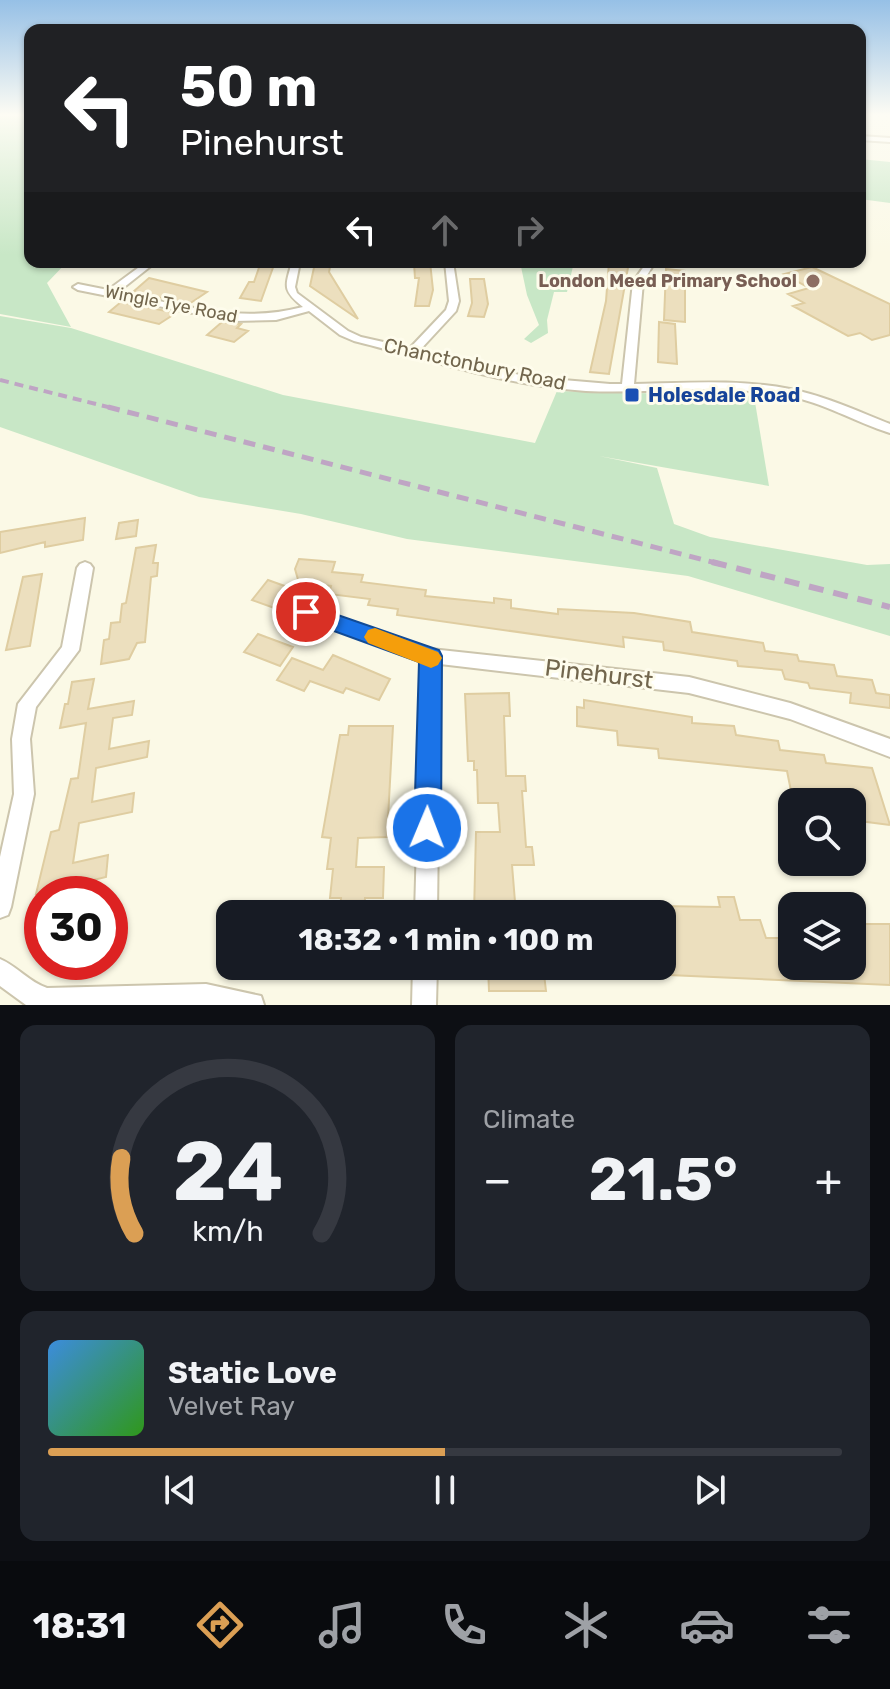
<!DOCTYPE html>
<html lang="en">
<head>
<meta charset="utf-8">
<style>
	:root { --surface:#171b24; --page:#20242c; --text:#f1f3f6; --muted:#9ea1a6; --line:#363941; --accent:#db9f54 }
	body { margin:0; font-family:Rubik,sans-serif; background:var(--page); color:var(--text); height:100vh; display:flex; flex-direction:column; font-size:30px; white-space:nowrap }
	* { box-sizing:border-box; margin:0 }
	p { font-size:26px; color:var(--muted) }
	.icon { flex:none; width:44px; height:44px; fill:none; stroke:currentColor; stroke-width:2; stroke-linecap:round; stroke-linejoin:round }
	.map { position:relative; height:1005px; overflow:hidden }
	.drawer { display:flex; flex-direction:column; gap:20px; padding:20px; background:#0d0f14; flex:1 }
	.drawer>* { flex:none }
	.guide { position:absolute; left:24px; top:24px; width:842px; height:244px; border-radius:16px; box-shadow:0 2px 6px #0004; background:#202124; color:#fff; overflow:hidden }
	.controls { position:absolute; left:778px; top:788px; display:grid; gap:16px }
	.controls a { display:grid; place-items:center; width:88px; height:88px; border-radius:16px; background:var(--surface); box-shadow:0 2px 6px #0004; font-size:40px }
	.speed { position:absolute; left:24px; top:876px; display:flex; gap:16px; font-size:40px; font-weight:700; text-align:center }
	.speed>* { display:grid; place-content:center; width:104px; height:104px; border-radius:50%; background:var(--surface); box-shadow:0 2px 6px #0004; line-height:1 }
	.speed .limit { border:12px solid #d22; background:#fff; color:#111 }
	.pin { position:absolute; display:grid; place-items:center; width:68px; height:68px; color:#fff; margin:-34px; border:4px solid #fff; border-radius:50%; box-shadow:0 2px 8px #0007 }
	.me { position:absolute; width:88px; margin:-44px; rotate:1deg; stroke-linejoin:round; filter:drop-shadow(0 0 6px #0008) }
	.turn { display:flex; align-items:center; gap:28px; height:168px; padding:0 24px; font-size:36px }
	.turn .icon { width:104px; height:104px; stroke-width:2.5 }
	.turn b { display:block; font-size:56px; line-height:68px }
	.lanes { display:flex; align-items:center; height:76px; padding:0 24px; background:#0003; justify-content:center; gap:40px; direction:ltr }
	.lanes .off { opacity:.35 }
	.big { font-size:60px; font-weight:700; line-height:1.1 }
	.drawer .widget { flex:1; display:flex; flex-direction:column; justify-content:center; gap:12px; min-width:0; padding:0 28px; border-radius:16px; background:var(--page) }
	.drawer .dial { align-items:center; gap:0 }
	.dial svg { height:208px; overflow:visible; fill:none; stroke:var(--line); stroke-width:7; stroke-linecap:round; text-anchor:middle }
	.dial text { fill:var(--text); stroke:none }
	.song { display:flex; align-items:center; gap:24px }
	.cover { width:96px; height:96px; border-radius:12px; background:linear-gradient(135deg,hsl(210 70% 55%),hsl(110 70% 35%)) }
	.played { height:8px; border-radius:4px; background:linear-gradient(90deg,var(--accent) 50%,var(--line) 50%) }
	.keys { display:flex; justify-content:space-around; direction:ltr }
	.heat { display:flex; justify-content:space-between; align-items:center; font-size:44px; direction:ltr }
	.drawer .tiles { flex:1; display:grid; gap:20px; grid-template-columns:1fr 1fr }
	.widget:last-child { grid-column:span 2 }
	.trip { position:absolute; left:216px; top:900px; width:460px; height:80px; border-radius:16px; background:var(--surface); box-shadow:0 2px 6px #0004; font-weight:700; line-height:80px; text-align:center }
	.dock { display:flex; height:128px; justify-content:space-around; align-items:center; background:#090b0e; color:var(--muted) }
	.dock .icon { width:56px; height:56px }
	.dock .on { color:var(--accent) }
	.dock b { font-size:36px; color:var(--text) }
	.map>svg:first-child { display:block }
	.green { fill:#c8e7c6 }
	.building { fill:#ecdfbe; stroke:#dfcda1; stroke-width:2 }
	.lines { fill:none; stroke-linecap:round; stroke-linejoin:round }
	.street-casing { stroke:#ccc5ad; stroke-width:4 }
	.street { fill:#fff; fill-rule:evenodd }
	.rail-far2 { stroke:#bfa5c4; stroke-width:4; stroke-dasharray:9 6; stroke-linecap:butt }
	.rail-far1 { stroke:#bfa5c4; stroke-width:5; stroke-dasharray:12 8; stroke-linecap:butt }
	.rail { stroke:#bfa5c4; stroke-width:6; stroke-dasharray:15 10; stroke-linecap:butt }
	.route { fill:#1a73e8; stroke:#114b97; stroke-width:2 }
	.slow { fill:#f59e0b }
	.education-dot { fill:#8d6e63; stroke:#fefcec; stroke-width:3 }
	.transit-dot { fill:#1a4fb4; stroke:#fefcec; stroke-width:3 }
	.labels { text-anchor:middle; dominant-baseline:central; stroke-width:6; stroke-linejoin:round; paint-order:stroke }
	.far-education-label { font-size:18px; font-weight:bold; fill:#785e54; stroke:#fefcec; text-anchor:end }
	.far-street-label { font-size:18px; fill:#72664d; stroke:#fefcec }
	.street-label { font-size:20px; fill:#72664d; stroke:#fefcec }
	.transit-label { font-size:20px; font-weight:bold; fill:#164399; stroke:#fefcec; text-anchor:start }
	.near-street-label { font-size:24px; fill:#72664d; stroke:#fefcec }
</style>
</head>
<body>
<div class="map">
<svg width="890" height="1005" viewBox="0 0 890 1005">
	<rect width="100%" height="100%" fill="#fbf9e6"/>
	<path class="green" d="M0,115H30V262H67L47,283L71,327L0,314Z
		M860,159L890,162V203L860,199Z
		M520,262H574L567,292H554L547,320L548,333L531,343L524,339L539,325L527,295Z
		M0,316L71,328L283,395L535,443L557,391L754,396L769,486L599,456L657,468L674,524L710,537L867,565L890,564V636L688,576L407,539L301,514L199,497L0,427Z"/>
	<path class="building" d="M261,262H275L261,301L240,298L249,282H254Z
		M331,262L329,272L358,319L310,286L315,263Z
		M609,262H629L609,374L590,372L606,301Z
		M414,263L430,262L433,290L429,306H415L419,278H415Z
		M812,267L890,304V335L872,340L860,333L848,336L793,306L804,303L788,294L809,288L784,274Z
		M666,269L685,271V322L664,320Z
		M149,278L207,292L189,304L133,292Z
		M470,279H484L488,304L484,317L468,316L472,303Z
		M121,302L176,313L159,324L109,312Z
		M222,322L241,324L237,328L248,331L234,342L207,335Z
		M659,322L675,324L677,364L658,362Z
		M85,518L83,540L45,547V542L0,553V532Z
		M138,520L136,536L116,539L119,523Z
		M156,545L153,563H158L157,576L151,577L145,642L137,643L129,659L101,664L104,640L109,639L111,623L120,622L122,604L126,603L136,548Z
		M299,559L335,562L332,572L363,575L361,582L426,590L425,596L494,603V598L511,600V608L558,614V609L634,613L690,622L692,632L763,643L765,651L797,655L799,661L834,665L837,676L872,680L876,693L890,695V708L850,703L851,693L810,688L808,683L785,679L782,670L738,666L737,661L664,650L663,642L623,637L624,647L603,644L397,615L398,609L368,605L370,599L329,594L331,586L299,583L295,569Z
		M42,574L30,646L6,650L23,577Z
		M268,580L296,590L280,610L252,600Z
		M258,634L293,647L280,666L244,652Z
		M333,655L390,679L379,700L346,688L343,693L310,681L304,691L277,680L292,658L323,670Z
		M94,679L88,709L134,701L132,715L113,718L109,749L149,741L147,757L96,768L92,802L134,793L132,812L79,823L73,863L108,855L106,877L89,881L88,894H36L51,832L59,830L71,779L78,778L86,723L60,728L65,704H68L72,682Z
		M509,693L510,716H504L506,776H525L526,791H522L526,847H532L534,865H512L516,914H474L476,832H500L498,803H478L477,770H474V761H468L465,694Z
		M584,700L692,717V723L734,726L736,735L778,741L780,750L824,755L826,763L872,768L890,825L852,820V802L793,801L787,771L659,758L658,749L618,745L617,731L577,726V707L584,708Z
		M349,726H393L387,837L358,838L356,867H384L383,898H365L364,914H340L341,898H330L333,869H327L331,838L322,837L340,735H348Z
		M718,897H734L740,920H760L766,938H792V966H852V924H890V985L669,975L662,906L720,907Z
		M125,916L123,940L110,943V920Z
		M488,966H543L546,991H489Z"/>
	<g class="lines">
		<g class="street-casing">
			<path id="street" d="M860,136L890,138V142L860,140Z
				M146,262H156L118,292C183,305 238,324 303,307C282,290 285,287 292,262H300L295,287L297,293L348,331L361,337L410,348L446,310L449,301L445,262H453L459,301L456,311L419,351L528,377L610,384H622L633,282L647,262H655L643,282L634,384C686,383 739,379 790,389C825,396 857,411 890,424V433C855,422 823,402 787,396C721,383 653,394 586,391C507,386 431,360 354,341L340,335L309,311L276,320L233,321L78,290L73,287L78,284L108,290Z
				M85,562L90,564L93,568L79,650L36,707L30,739L34,794L11,907L8,915L0,918V857L14,794L12,739L18,704L62,647L77,568L80,564Z
				M306,606L431,649L689,677L790,703L890,739V757L790,719L689,693L440,664L437,914H415L422,660L300,617L298,612L300,607Z
				M0,959C17,966 29,982 47,988L206,984L261,996L264,1005H26L0,986Z
				M413,966H437L436,1005H412Z"/>
		</g>
		<use href="#street" class="street"/>
		<path class="rail-far2" d="M0,380L116,409"/>
		<path class="rail-far1" d="M108,407L720,564"/>
		<path class="rail" d="M712,562L890,607"/>
	</g>
	<linearGradient id="sky" x2="0" y2="1"><stop stop-color="#96c0e6"/><stop offset="0.45" stop-color="#fdfcf4"/><stop offset="1" stop-color="#fdfcf4" stop-opacity="0"/></linearGradient>
	<rect width="890" height="255" fill="url(#sky)"/>
	<path class="route" d="M306,604L439,650L442,656L441,828L437,838L427,841L418,838L414,828L419,662L298,618L295,612Z"/>
	<path class="slow" d="M375,628L438,652L442,658L438,665L431,668L368,643L364,637L368,630Z"/>
	<circle class="education-dot" cx="813" cy="281" r="8"/>
	<rect class="transit-dot" x="624" y="387" width="16" height="16" rx="4"/>
	<g class="labels">
		<g class="far-education-label">
			<text x="797" y="281">London Meed Primary School</text>
		</g>
		<g class="far-street-label">
			<text transform="translate(171 304) rotate(11)">Wingle Tye Road</text>
		</g>
		<g class="street-label">
			<text transform="translate(475 364) rotate(12)">Chanctonbury Road</text>
		</g>
		<g class="transit-label">
			<text x="648" y="395">Holesdale Road</text>
		</g>
		<g class="near-street-label">
			<text transform="translate(599 674) rotate(7)">Pinehurst</text>
		</g>
	</g>
</svg>
<div class="controls">
<a><svg class="icon" aria-label="search" viewBox="0 0 24 24"><circle cx="10" cy="10" r="6"/><path d="M15 15l6 6"/></svg></a>
<a><svg class="icon" aria-label="layers" viewBox="0 0 24 24"><path d="M12 4l9 5-9 5-9-5zM3 14l9 5 9-5"/></svg></a>
</div>
<div class="speed"><div class="limit">30</div></div>
<div class="pin" style="left:306px;top:612px;background:#d93025"><svg class="icon" aria-label="arrive" viewBox="0 0 24 24"><path d="M6 21V4h12l-3 4 3 4H6"/></svg></div>
<svg class="me" style="left:427px;top:828px" viewBox="-20 -20 40 40"><circle r="17" fill="#1a73e8" stroke="#fff" stroke-width="3"/><path d="M0-11L8 9 0 5-8 9z" fill="#fff"/></svg>
<div class="trip">18:32 · 1 min · 100 m</div>
<div class="guide">
<div class="turn"><svg class="icon" aria-label="left" viewBox="0 0 24 24"><path d="M17 20v-9H6M10 6l-5 5 5 5"/></svg><div><b>50 m</b>Pinehurst</div></div>
<div class="lanes"><svg class="icon" aria-label="left" viewBox="0 0 24 24"><path d="M17 20v-9H6M10 6l-5 5 5 5"/></svg><svg class="icon off" aria-label="ahead" viewBox="0 0 24 24"><path d="M12 20V5M6 11l6-6 6 6"/></svg><svg class="icon off" aria-label="right" viewBox="0 0 24 24"><path d="M7 20v-9h11M14 6l5 5-5 5"/></svg></div>
</div>
</div>
<section class="drawer">
<div class="tiles">
<div class="widget dial"><svg viewBox="0 0 100 80">
<path d="M14 69A42 42 0 1 1 86 69"/>
<path d="M14 69A42 42 0 0 1 9 40" stroke="#db9f54"/>
<text x="50" y="56" font-size="32" font-weight="700">24</text>
<text x="50" y="72" font-size="11">km/h</text>
</svg></div>
<div class="widget"><p>Climate</p>
<div class="heat"><a>−</a><b class="big">21.5°</b><a>+</a></div>
</div>
<div class="widget">
<div class="song"><i class="cover"></i><div><b>Static Love</b><p>Velvet Ray</p></div></div>
<div class="played"></div>
<div class="keys"><svg class="icon" aria-label="previous" viewBox="0 0 24 24"><path d="M18 5L8 12l10 7zM5 5v14"/></svg><svg class="icon" aria-label="pause" viewBox="0 0 24 24"><path d="M8 5v14M16 5v14"/></svg><svg class="icon" aria-label="next" viewBox="0 0 24 24"><path d="M6 5l10 7-10 7zM19 5v14"/></svg></div>
</div>
</div>
</section>
<nav class="dock">
<b>18:31</b>
<svg class="icon on" aria-label="directions" viewBox="0 0 24 24"><path d="M12 3l9 9-9 9-9-9zM9 14v-3h6M13 9l2 2-2 2"/></svg>
<svg class="icon" aria-label="music" viewBox="0 0 24 24"><path d="M9 18V5l10-2v13"/><circle cx="6" cy="18" r="3"/><circle cx="16" cy="16" r="3"/></svg>
<svg class="icon" aria-label="phone" viewBox="0 0 24 24"><path d="M5 4h4l2 5-3 2q2 4 5 5l2-3 5 2v4C11 20 4 13 5 4z"/></svg>
<svg class="icon" aria-label="climate" viewBox="0 0 24 24"><path d="M12 3v18M4 7l16 10M4 17L20 7"/></svg>
<svg class="icon" aria-label="car" viewBox="0 0 24 24"><path d="M5 17H2v-5l4-1 3-4h7l3 4 3 1v5h-3M9 17h6M6 11h13"/><circle cx="7" cy="17" r="2"/><circle cx="17" cy="17" r="2"/></svg>
<svg class="icon" aria-label="filters" viewBox="0 0 24 24"><path d="M4 7h16M4 17h16"/><circle cx="9" cy="7" r="2"/><circle cx="15" cy="17" r="2"/></svg>
</nav>
</body>
</html>
